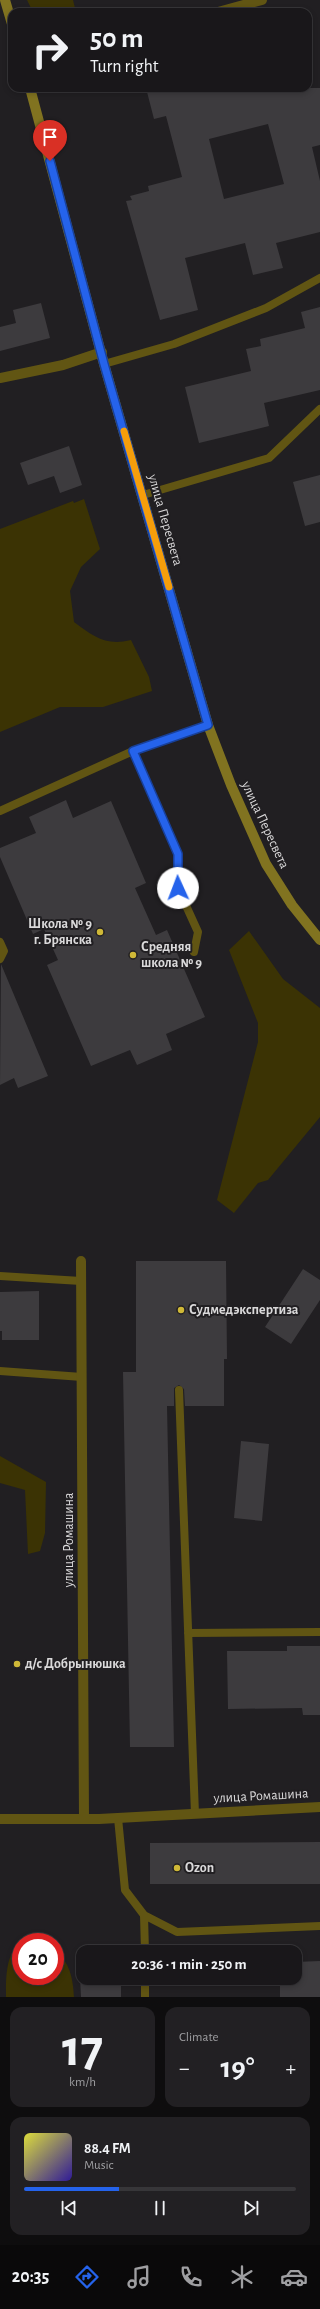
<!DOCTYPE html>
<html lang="en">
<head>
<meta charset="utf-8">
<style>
	:root { --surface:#19171a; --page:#222023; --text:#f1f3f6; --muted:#9f9fa2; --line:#373639; --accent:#2563eb }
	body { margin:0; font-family:"Alegreya Sans",sans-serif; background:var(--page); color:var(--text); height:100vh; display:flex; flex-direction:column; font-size:15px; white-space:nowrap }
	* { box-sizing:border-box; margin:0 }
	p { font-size:13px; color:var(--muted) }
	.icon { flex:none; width:22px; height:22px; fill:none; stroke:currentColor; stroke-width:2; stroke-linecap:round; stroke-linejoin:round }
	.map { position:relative; height:1997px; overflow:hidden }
	.side { display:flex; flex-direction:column; gap:10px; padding:10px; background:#0e0d0e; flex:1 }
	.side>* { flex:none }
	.banner { position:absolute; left:8px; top:8px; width:304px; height:84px; border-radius:12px; box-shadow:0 2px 6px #0003,0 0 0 1px var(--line); background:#19171a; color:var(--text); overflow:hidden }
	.speed { position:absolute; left:12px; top:1933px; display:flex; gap:8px; font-size:20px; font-weight:700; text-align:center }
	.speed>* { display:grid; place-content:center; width:52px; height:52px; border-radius:50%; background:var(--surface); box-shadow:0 2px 6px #0003,0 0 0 1px var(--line); line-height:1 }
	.speed .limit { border:6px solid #d22; background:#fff; color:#111 }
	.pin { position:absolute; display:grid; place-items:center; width:34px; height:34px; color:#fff; margin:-41px -17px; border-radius:50% 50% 50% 0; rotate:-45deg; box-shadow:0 0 4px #0007 }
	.pin .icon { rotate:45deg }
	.me { position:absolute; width:44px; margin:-22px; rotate:358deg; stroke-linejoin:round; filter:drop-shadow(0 0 3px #0008) }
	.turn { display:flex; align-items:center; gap:14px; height:84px; padding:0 16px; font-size:18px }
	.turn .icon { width:52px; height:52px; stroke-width:2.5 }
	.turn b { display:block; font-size:28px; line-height:34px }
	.big { font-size:30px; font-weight:700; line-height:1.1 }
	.side .tile { flex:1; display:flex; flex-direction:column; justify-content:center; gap:6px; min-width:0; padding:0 14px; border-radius:12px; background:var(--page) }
	.side .dial { align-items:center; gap:0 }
	.dial b { font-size:52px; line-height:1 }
	.song { display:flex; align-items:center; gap:12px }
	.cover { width:48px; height:48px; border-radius:6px; background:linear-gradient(135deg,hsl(60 70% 55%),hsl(250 70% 35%)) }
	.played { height:4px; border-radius:2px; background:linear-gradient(90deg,var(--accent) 35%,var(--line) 35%) }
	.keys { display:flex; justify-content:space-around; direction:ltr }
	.heat { display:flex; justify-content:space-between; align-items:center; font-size:22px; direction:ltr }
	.side .tiles { flex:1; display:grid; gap:10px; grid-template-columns:1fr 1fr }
	.tile:last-child { grid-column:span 2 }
	.trip { position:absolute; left:76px; top:1945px; width:226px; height:40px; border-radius:12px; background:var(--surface); box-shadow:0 2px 6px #0003,0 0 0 1px var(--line); font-weight:700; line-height:40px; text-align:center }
	.tabs { display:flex; height:64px; justify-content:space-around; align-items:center; background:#0a090a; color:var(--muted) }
	.tabs .icon { width:28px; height:28px }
	.tabs .selected { color:var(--accent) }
	.tabs b { font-size:18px; color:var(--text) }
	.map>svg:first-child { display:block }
	.green { fill:#3b3304 }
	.building { fill:#3d3b3e; fill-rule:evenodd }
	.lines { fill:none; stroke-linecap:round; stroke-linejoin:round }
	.service { stroke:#615513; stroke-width:8 }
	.minor { stroke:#615513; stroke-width:10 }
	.secondary { stroke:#817320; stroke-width:10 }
	.route-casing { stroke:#184099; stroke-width:10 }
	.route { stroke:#2563eb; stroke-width:7 }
	.slow { stroke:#f59e0b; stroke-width:7 }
	.poi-dot { fill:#cfb837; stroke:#211f22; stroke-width:1.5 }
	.labels { text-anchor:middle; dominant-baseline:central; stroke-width:4; stroke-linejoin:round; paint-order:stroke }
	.street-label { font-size:14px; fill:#dad9da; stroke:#211f22 }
	.poi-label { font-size:14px; font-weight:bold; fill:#dad9da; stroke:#211f22; text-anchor:start }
</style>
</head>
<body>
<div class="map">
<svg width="320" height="1997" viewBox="0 0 320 1997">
	<rect width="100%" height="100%" fill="#211f22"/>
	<path class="green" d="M27,0H73L76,12H33Z
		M84,499L100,549L81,567L70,591L74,622C94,637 106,646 131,640L149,677L152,691L103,707H60L0,732V529L73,501L74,503Z
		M249,931L283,979L320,1008V1117L268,1180L258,1183L234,1213L217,1200L258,1042V1023L229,950Z
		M0,1456L46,1482L45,1533L40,1551L28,1554L25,1490L0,1483Z
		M21,1944V1976H55V1950C70,1963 73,1978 74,1997H6C6,1981 5,1952 21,1944Z"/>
	<path class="building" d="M146,88H320V145L312,147L320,181V232L276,243L283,268L253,275L245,243L185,258L198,310L160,320L126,201L132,200L130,196L149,191L148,186L182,177L166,116L154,119ZM268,124L284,184L224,199L209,139Z
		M41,303L50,338L0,351V327L16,323L13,310Z
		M320,307V390L264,403L269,426L199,443L185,387L251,371L246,349L261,346L260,339L305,328L301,312Z
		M69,446L82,485L60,493L54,476L28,485L20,463Z
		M320,475V522L305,526L293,482Z
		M66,800L73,818L111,801L146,883L135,888L156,935L167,930L205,1017L166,1034L172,1050L137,1065L130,1050L91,1066L47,965L58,960L44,929L33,934L0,857V848L36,833L29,817Z
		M1,964L48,1076L18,1088L14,1078L0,1085Z
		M136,1261H226L227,1359H224V1406H185L184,1389L179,1385L174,1388V1406H167L174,1747H130L123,1372H136Z
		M303,1269L320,1280V1300L291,1344L265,1327Z
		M39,1291V1340H2V1331H0V1292Z
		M241,1441L269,1444L262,1521L234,1518Z
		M287,1646H320V1715H303L302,1708L228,1709L227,1651H287Z
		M320,1842V1884H150V1843Z
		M320,1961V1997H280V1978H295V1962Z
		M80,1978H121V1997H81Z"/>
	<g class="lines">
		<path class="service" d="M104,364L174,344L266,308L320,278
			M143,495L269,458L320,409
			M133,751L178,854V888L198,932L194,952
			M0,811L133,751L208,725
			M0,942L4,951L0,959
			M0,1276L81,1281
			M0,1371L82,1377
			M179,1390L195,1814
			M188,1633L320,1632
			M118,1818L125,1890L144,1915L177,1932L320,1926
			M144,1915L145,1952
			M145,1978V1997"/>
		<path class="minor" d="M218,12L262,0
			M0,378L63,365L102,352
			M81,1261L84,1819
			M0,1819H99L320,1807"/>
		<path class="secondary" d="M5,0L12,24
			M30,88L104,364L208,725L231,785L266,864L292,905L320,940"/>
	</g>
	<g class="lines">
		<g class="route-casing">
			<path id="route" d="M50,161L104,364L208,725L133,751L178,854V888"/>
		</g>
		<use href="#route" class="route"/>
		<path class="slow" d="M124,431L169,587"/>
	</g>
	<g class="poi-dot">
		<circle cx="100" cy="932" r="4"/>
		<circle cx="133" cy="955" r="4"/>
		<circle cx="181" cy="1310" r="4"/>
		<circle cx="17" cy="1664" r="4"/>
		<circle cx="177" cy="1868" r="4"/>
	</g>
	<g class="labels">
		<g class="street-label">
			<text transform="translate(165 520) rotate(74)">улица Пересвета</text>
			<text transform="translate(265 825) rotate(65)">улица Пересвета</text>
			<text transform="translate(69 1540) rotate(-90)">улица Ромашина</text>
			<text transform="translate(261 1796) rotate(-3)">улица Ромашина</text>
		</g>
		<g class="poi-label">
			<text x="92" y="924" text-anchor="end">Школа № 9<tspan x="92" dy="16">г. Брянска</tspan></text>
			<text x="141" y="947">Средняя<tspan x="141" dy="16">школа № 9</tspan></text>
			<text x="189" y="1310">Судмедэкспертиза</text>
			<text x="25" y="1664">д/с Добрынюшка</text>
			<text x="185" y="1868">Ozon</text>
		</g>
	</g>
</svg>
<div class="speed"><div class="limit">20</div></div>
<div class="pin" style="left:50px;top:161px;background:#d93025"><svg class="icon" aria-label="arrive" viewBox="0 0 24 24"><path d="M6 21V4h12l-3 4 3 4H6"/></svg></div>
<svg class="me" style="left:178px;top:888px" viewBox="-20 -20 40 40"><circle r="19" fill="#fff"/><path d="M0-13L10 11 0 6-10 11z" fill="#2563eb"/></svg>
<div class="trip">20:36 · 1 min · 250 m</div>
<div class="banner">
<div class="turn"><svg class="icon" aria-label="right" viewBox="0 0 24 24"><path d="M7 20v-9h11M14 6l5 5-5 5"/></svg><div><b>50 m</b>Turn right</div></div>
</div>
</div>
<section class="side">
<div class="tiles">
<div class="tile dial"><b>17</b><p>km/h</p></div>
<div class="tile"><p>Climate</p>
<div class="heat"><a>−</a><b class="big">19°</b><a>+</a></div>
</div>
<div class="tile">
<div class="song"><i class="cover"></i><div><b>88.4 FM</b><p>Music</p></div></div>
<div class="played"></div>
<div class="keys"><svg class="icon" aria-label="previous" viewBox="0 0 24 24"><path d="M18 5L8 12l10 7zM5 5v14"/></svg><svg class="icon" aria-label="pause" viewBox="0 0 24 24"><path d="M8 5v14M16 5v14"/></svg><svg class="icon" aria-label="next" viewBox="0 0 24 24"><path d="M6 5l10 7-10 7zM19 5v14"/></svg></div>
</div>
</div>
</section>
<nav class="tabs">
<b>20:35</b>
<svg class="icon selected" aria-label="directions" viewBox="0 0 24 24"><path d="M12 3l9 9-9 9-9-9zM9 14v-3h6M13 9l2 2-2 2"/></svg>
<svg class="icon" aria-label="music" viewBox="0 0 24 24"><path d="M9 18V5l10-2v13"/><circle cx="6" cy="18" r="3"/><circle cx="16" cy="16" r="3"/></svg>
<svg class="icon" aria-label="phone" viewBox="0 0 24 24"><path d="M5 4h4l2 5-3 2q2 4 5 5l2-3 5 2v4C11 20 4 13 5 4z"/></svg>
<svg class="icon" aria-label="climate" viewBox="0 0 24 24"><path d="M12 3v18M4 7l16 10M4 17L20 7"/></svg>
<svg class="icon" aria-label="car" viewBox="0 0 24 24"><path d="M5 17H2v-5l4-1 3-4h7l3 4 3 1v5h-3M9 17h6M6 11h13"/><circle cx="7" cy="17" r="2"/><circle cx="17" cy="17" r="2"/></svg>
</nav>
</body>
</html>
